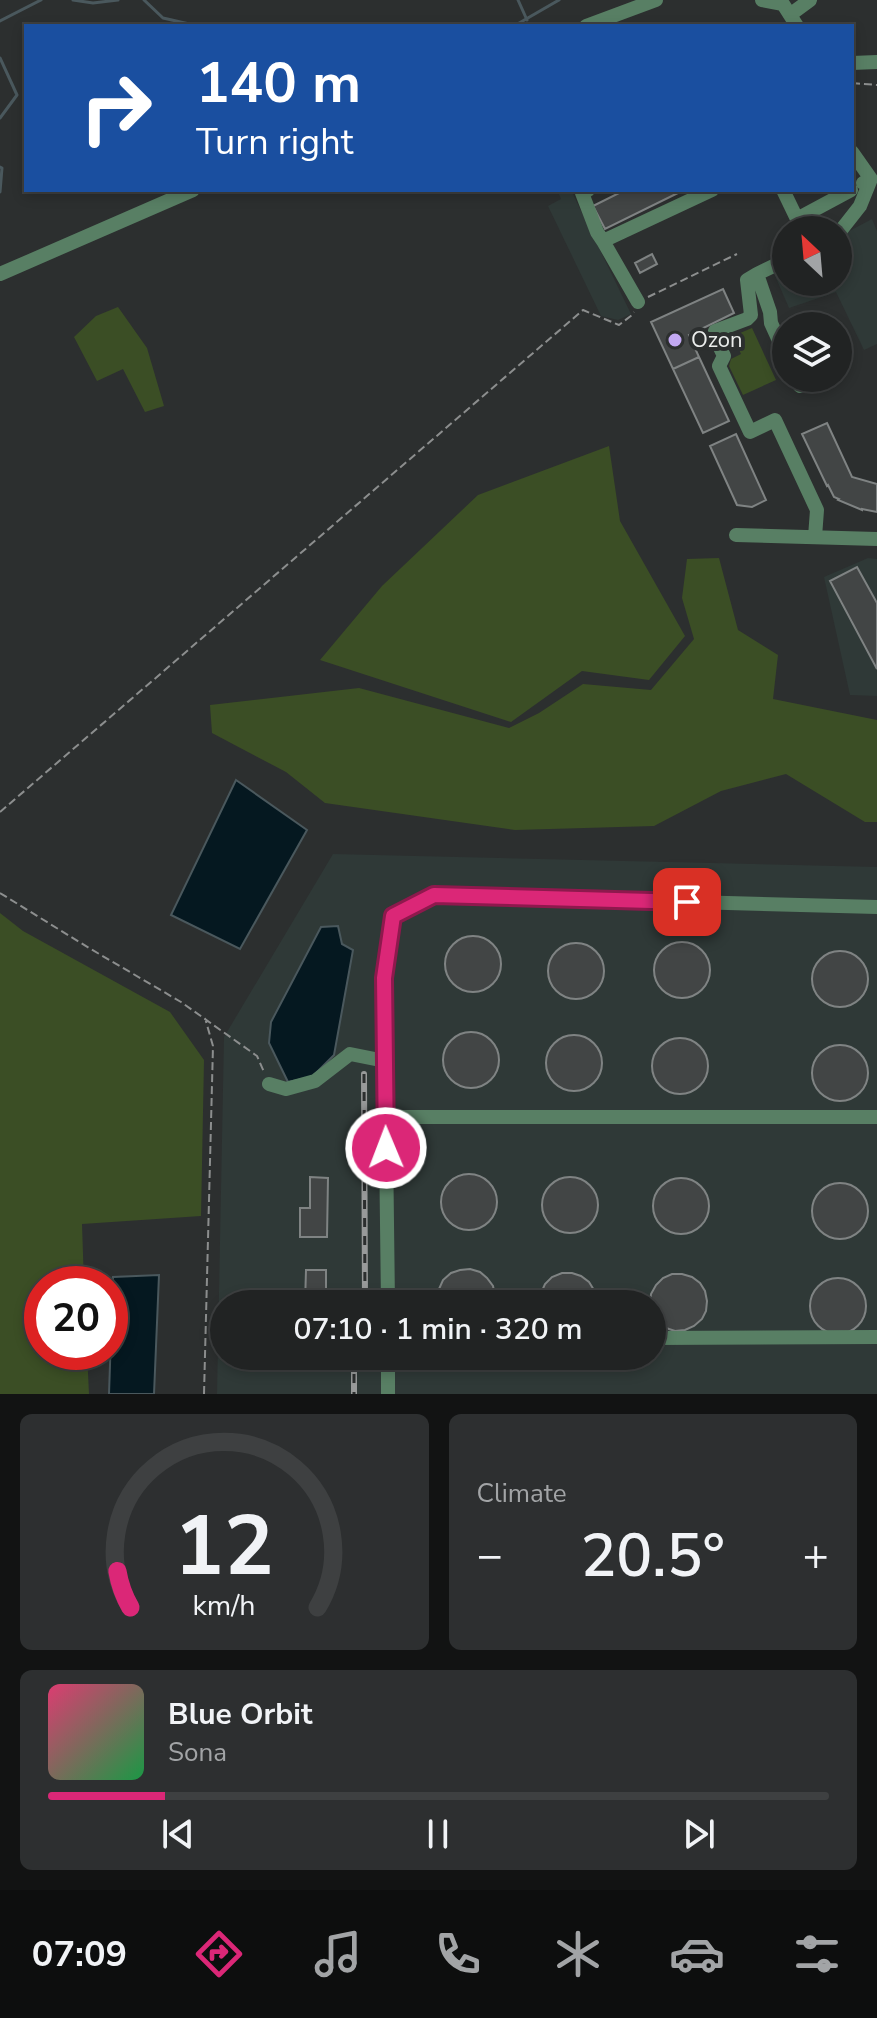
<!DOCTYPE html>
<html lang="en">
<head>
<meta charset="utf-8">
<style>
	:root { --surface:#212323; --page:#2d2f30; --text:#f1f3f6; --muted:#a2a4a6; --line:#3e4041; --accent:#db2777 }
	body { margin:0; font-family:"Nunito Sans",sans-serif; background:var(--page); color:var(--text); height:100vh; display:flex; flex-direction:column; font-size:30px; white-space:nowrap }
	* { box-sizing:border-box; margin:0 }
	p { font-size:26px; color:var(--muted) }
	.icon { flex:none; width:44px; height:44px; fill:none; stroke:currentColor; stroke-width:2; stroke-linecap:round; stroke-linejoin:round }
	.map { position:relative; height:1394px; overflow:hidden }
	.side { display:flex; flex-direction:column; gap:20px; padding:20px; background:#121313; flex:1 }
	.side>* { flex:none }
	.banner { position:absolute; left:24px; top:24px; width:830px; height:168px; border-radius:0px; box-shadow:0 4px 12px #0003,0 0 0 2px var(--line); background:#1a4fa0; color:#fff; overflow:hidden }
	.needle { width:52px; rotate:334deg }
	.tools { position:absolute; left:772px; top:216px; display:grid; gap:16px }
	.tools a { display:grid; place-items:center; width:80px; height:80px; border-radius:50%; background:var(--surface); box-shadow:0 4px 12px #0003,0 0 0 2px var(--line); font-size:40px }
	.speed { position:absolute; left:24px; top:1266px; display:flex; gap:16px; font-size:40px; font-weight:700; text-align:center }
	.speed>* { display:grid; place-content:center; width:104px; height:104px; border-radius:50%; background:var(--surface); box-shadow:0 4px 12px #0003,0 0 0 2px var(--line); line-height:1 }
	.speed .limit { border:12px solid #d22; background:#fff; color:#111 }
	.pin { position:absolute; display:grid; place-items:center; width:68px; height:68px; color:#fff; margin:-34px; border-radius:16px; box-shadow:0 4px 12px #0006 }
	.me { position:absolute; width:88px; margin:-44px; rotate:359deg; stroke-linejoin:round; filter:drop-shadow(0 0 6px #0008) }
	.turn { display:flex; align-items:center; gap:28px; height:168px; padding:0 40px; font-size:36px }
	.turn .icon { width:104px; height:104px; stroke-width:2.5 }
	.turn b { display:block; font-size:56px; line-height:68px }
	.big { font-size:60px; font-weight:600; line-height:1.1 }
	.side .tile { flex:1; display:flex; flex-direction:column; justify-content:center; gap:12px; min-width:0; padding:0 28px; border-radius:12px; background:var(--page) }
	.side .dial { align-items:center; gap:0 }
	.dial svg { height:208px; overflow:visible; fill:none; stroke:var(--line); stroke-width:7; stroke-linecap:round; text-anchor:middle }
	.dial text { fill:var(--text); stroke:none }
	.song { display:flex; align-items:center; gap:24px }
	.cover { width:96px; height:96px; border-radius:12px; background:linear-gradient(135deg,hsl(340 70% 55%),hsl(140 70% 35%)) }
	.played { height:8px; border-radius:4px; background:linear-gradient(90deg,var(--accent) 15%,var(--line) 15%) }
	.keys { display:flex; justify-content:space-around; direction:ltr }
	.heat { display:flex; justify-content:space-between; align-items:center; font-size:44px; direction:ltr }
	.side .tiles { flex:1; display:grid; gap:20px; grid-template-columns:1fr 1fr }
	.tile:last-child { grid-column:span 2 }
	.trip { position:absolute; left:210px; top:1290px; width:456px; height:80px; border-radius:40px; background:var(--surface); box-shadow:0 4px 12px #0003,0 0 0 2px var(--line); font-weight:600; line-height:80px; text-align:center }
	.menu { display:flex; height:128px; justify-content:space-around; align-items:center; background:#0d0e0e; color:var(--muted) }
	.menu .icon { width:56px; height:56px }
	.menu .current { color:var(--accent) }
	.menu b { font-size:36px; color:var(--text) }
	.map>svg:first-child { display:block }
	.built { fill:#2f3937; fill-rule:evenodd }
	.green { fill:#3b4e25 }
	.water { fill:#051820; stroke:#4a585d; stroke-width:2 }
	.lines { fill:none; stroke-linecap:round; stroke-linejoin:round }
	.stream { stroke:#4a585d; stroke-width:3 }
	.building { fill:#424545; stroke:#7f8383; stroke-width:2 }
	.path { stroke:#8c8e8e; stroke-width:2; stroke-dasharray:8 4; stroke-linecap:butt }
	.minor { stroke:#587f64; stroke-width:14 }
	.rail-casing { stroke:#989a9a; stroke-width:6 }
	.rail { stroke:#2c2f2f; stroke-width:3; stroke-dasharray:9; stroke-linecap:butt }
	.route-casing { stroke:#8e194d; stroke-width:20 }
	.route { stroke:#db2777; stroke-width:14 }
	.poi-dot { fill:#c2a8f2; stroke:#2c2f2f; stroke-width:3 }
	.labels { text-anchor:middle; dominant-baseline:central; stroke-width:8; stroke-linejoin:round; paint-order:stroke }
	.poi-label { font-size:22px; fill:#ebedec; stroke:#2c2f2f; text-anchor:start }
</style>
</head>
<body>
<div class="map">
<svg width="877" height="1394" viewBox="0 0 877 1394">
	<rect width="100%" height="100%" fill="#2c2f2f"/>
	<path class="built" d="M557,190H571L631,314L618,320L601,316L548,206L561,199Z
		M872,219L877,231V344L864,350L836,292L789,308L773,271L786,264V282H838V237Z
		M868,558L877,559V696L850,695L824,577Z
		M333,854L877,867V1394H217L224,1037ZM224,1304H652V1356H224Z"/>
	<path class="green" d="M118,307L147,348L164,406L145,412L123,369L97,381L74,337L96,316Z
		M752,328L776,380L743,395L729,366L731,359L741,354L733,336Z
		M609,446L620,521L685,636L649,680L582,671L511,722L320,660L382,586L478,495Z
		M719,558L738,630L778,655L773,699L877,720V822H865L786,774L721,791L654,826L515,830L325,803L286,772L212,733L210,705L359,688L509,728L539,713L583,684L651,690L694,639L682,598L687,559Z
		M0,913L23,931L170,1012L204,1060L201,1216L82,1224L84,1284H42V1352H87L89,1394H0Z"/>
	<path class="water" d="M236,780L307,830L240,949L171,915Z
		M338,926L342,944L353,950L334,1055L312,1077L288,1082L269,1043L271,1022L321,927Z
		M159,1275L154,1394H109L113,1277Z"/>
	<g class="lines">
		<path class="stream" d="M73,0L93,3L118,0
			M144,0L163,18L198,26
			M518,0L527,20
			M0,21L41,0
			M514,26L559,0
			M0,58L17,95L0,118
			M0,167L2,168L0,192"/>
	</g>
	<path class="building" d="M625,190H684L605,229L593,206Z
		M652,254L657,264L640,273L635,263Z
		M723,289L734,313L689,335L699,357L673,369L651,322Z
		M699,357L729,421L703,433L673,369Z
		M827,423L852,477L877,484V512L862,509V510L838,500L839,499L834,497L828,485L827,486L802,434Z
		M736,434L766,500L752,507L737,505L710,446Z
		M857,567L877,603V669L830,581Z
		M445 964a28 28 0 1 1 56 0a28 28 0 1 1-56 0Z
		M654 970a28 28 0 1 1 56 0a28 28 0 1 1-56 0Z
		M548 971a28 28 0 1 1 56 0a28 28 0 1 1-56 0Z
		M812 979a28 28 0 1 1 56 0a28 28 0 1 1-56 0Z
		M443 1060a28 28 0 1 1 56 0a28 28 0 1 1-56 0Z
		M546 1063a28 28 0 1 1 56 0a28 28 0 1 1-56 0Z
		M652 1066a28 28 0 1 1 56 0a28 28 0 1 1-56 0Z
		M812 1073a28 28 0 1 1 56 0a28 28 0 1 1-56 0Z
		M441 1202a28 28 0 1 1 56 0a28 28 0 1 1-56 0Z
		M542 1205a28 28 0 1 1 56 0a28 28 0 1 1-56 0Z
		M310,1177L328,1178L327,1237H300V1208H310Z
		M653 1206a28 28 0 1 1 56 0a28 28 0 1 1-56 0Z
		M812 1211a28 28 0 1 1 56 0a28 28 0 1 1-56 0Z
		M470,1269L480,1272L487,1278L493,1286L495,1296L494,1304H439V1289L443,1280L451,1273L460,1270Z
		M306,1270H326V1304H305Z
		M562,1273H572L581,1276L589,1282L594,1290L596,1304H540L541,1293L545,1284L552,1277Z
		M672,1274H682L692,1277L700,1283L705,1291L707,1301L706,1311L702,1319L694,1326L685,1330L675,1331L666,1328L658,1322L652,1313V1304L650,1303L651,1294L656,1285L663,1278Z
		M810 1306a28 28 0 1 1 56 0a28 28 0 1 1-56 0Z"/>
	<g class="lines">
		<path class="path" d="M852,83L877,85
			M648,297L737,254
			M0,812L583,310L619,325L632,315L634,312
			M0,893L89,948L181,1002L257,1056L264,1072
			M204,1394L213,1046L205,1018"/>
		<path class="minor" d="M762,0L783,4L797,26
			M791,14L810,0
			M586,26L656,0
			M852,63L877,62
			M852,152L871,179L863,183
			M588,190L582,193L597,232L603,241
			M783,190L797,219L851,190
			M838,234L860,206L871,179
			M786,260L757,274L770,312L771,323L786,356
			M0,274L193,190
			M757,274L747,280L751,315L747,319L715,331L714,335L724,356L719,366L750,432L775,420L817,510L815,537
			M638,302L603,241L712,190
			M796,378L800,386
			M736,535L877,539
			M385,1061L384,978L393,916L434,895L877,907
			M269,1084L286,1089L315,1081L350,1054L385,1061L388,1304
			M386,1117H877
			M652,1338L877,1337
			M388,1394V1356"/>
		<g class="rail-casing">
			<path id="rail" d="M364,1074L365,1304
				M354,1356V1394"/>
		</g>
		<use href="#rail" class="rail"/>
	</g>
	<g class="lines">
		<g class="route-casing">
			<path id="route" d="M386,1148L384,978L393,916L434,895L687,902"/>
		</g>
		<use href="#route" class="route"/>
	</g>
	<circle class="poi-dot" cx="675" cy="340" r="8"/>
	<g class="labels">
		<g class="poi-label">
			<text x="691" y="340">Ozon</text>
		</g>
	</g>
</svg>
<div class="tools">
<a><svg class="needle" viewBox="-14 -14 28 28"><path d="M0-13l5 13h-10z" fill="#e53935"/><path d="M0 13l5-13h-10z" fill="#a2a4a6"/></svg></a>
<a><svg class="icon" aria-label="layers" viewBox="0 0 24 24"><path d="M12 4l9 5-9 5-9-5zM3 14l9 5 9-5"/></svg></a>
</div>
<div class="speed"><div class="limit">20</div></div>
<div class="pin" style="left:687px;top:902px;background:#d93025"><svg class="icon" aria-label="arrive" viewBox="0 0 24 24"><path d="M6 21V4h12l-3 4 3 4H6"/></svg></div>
<svg class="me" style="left:386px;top:1148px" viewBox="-20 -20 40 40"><circle r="17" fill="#db2777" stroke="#fff" stroke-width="3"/><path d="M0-11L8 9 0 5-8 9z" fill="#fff"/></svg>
<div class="trip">07:10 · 1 min · 320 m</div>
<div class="banner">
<div class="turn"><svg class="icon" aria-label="right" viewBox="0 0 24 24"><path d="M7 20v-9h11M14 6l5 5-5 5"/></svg><div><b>140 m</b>Turn right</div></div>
</div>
</div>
<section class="side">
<div class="tiles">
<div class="tile dial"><svg viewBox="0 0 100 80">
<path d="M14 69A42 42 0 1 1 86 69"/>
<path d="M14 69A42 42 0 0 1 9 55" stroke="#db2777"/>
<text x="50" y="56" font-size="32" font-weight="700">12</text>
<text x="50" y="72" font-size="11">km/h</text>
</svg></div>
<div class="tile"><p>Climate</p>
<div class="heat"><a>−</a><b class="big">20.5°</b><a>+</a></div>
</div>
<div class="tile">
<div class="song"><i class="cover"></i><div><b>Blue Orbit</b><p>Sona</p></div></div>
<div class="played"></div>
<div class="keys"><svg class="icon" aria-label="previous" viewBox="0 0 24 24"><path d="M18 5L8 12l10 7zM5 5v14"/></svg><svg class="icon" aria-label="pause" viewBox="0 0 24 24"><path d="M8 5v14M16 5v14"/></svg><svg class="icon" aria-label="next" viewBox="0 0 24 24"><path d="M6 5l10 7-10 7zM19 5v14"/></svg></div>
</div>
</div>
</section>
<nav class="menu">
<b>07:09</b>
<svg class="icon current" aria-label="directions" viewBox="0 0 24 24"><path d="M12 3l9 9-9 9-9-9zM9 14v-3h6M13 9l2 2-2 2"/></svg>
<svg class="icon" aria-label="music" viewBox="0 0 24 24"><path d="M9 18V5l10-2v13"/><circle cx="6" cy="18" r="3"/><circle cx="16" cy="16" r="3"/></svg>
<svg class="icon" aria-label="phone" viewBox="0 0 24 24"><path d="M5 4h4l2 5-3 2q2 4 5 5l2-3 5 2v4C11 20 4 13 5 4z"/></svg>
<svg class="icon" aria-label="climate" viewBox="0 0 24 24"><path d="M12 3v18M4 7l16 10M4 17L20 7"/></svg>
<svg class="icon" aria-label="car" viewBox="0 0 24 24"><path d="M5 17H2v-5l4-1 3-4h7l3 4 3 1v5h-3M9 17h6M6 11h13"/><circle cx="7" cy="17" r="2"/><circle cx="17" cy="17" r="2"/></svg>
<svg class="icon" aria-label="filters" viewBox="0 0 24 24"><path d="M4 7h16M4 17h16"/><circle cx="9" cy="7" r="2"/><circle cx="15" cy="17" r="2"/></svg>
</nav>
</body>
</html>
